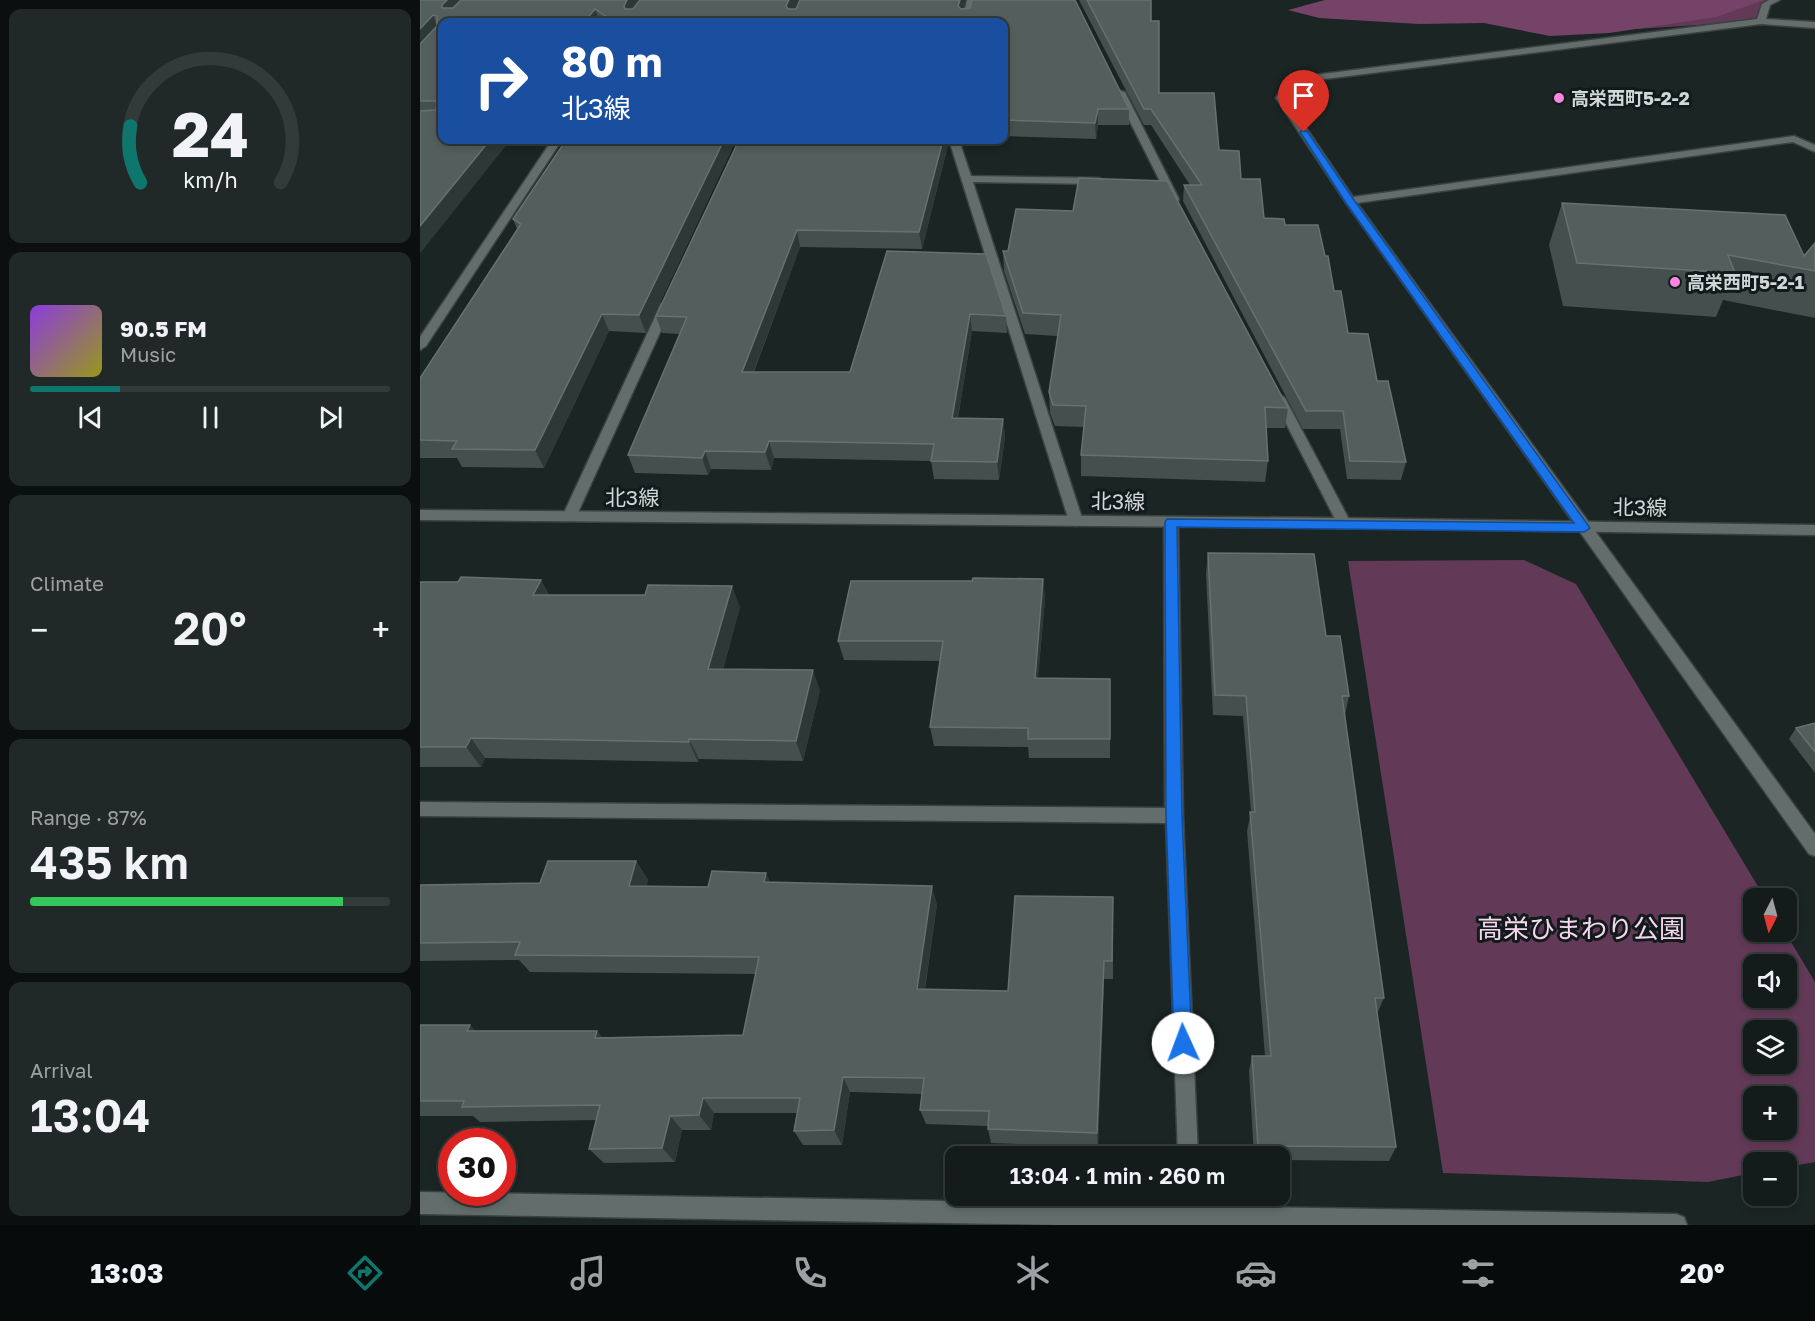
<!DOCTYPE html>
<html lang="en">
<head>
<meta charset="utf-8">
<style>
	:root { --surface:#141c1b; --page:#212928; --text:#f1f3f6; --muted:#9da1a3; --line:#333a3a; --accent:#0f766e }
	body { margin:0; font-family:"Golos Text","Noto Sans JP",sans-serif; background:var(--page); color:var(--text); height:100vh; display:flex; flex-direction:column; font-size:22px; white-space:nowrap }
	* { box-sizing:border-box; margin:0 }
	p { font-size:20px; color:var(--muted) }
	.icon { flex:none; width:33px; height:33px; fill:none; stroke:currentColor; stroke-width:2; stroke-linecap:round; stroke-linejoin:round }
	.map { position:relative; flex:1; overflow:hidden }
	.sheet { display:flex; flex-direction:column; gap:9px; padding:9px; background:#0b0f0f; width:420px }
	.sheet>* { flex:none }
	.hud { position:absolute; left:18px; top:18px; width:570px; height:126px; border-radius:12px; box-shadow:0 3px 9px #0003,0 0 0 2px var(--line); background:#1a4fa0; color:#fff; overflow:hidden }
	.needle { width:39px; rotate:186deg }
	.fabs { position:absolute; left:1323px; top:888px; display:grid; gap:12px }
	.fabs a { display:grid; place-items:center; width:54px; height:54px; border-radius:12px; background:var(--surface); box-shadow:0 3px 9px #0003,0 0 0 2px var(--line); font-size:30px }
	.speed { position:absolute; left:18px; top:1128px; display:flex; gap:12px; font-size:30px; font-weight:700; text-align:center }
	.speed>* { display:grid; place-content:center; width:78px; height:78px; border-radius:50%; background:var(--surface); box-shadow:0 3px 9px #0003,0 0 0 2px var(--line); line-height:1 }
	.speed .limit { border:9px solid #d22; background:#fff; color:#111 }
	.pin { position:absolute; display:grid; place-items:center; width:51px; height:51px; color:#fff; margin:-62px -26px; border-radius:50% 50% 50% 0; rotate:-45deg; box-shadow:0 0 6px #0007 }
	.pin .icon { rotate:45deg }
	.me { position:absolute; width:66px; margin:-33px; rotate:358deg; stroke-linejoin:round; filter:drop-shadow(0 0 4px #0008) }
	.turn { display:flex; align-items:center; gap:21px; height:126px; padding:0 24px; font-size:27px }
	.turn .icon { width:78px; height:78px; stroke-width:2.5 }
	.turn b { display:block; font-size:42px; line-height:51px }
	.big { font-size:45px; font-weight:600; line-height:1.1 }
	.sheet .widget { flex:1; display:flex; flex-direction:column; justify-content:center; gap:9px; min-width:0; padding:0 21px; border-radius:12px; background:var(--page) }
	.sheet .dial { align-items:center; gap:0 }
	.dial svg { height:156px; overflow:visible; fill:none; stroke:var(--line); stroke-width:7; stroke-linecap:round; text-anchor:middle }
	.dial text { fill:var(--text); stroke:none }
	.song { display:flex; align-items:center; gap:18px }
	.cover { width:72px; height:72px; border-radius:9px; background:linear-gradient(135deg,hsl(270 70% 55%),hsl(60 70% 35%)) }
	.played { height:6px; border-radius:3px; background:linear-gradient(90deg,var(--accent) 25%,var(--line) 25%) }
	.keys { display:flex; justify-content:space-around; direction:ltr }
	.heat { display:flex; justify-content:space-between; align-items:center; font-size:33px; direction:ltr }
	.charge { height:9px; border-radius:4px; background:linear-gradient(90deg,#34c759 87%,var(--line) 0) }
	.trip { position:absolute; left:525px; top:1146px; width:345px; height:60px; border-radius:12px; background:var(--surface); box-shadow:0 3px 9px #0003,0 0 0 2px var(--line); font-weight:600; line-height:60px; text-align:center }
	.menu { display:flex; height:96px; justify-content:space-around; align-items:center; background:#080b0b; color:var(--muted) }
	.menu .icon { width:42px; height:42px }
	.menu .on { color:var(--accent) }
	.menu b { font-size:27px; color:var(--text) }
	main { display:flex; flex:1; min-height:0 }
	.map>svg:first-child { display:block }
	.green { fill:#623957; fill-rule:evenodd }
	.forest { fill:#754268 }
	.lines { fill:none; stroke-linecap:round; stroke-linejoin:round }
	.street-casing { stroke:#3b4241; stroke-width:3 }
	.secondary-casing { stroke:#3b4241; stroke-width:3 }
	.street { fill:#626d6c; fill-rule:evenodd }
	.secondary { fill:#626d6c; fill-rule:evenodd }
	.wall { fill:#454f4e }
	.shaded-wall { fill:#2e3837 }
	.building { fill:#545e5d; stroke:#677170; stroke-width:1.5 }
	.route { fill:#1a73e8; stroke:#114b97; stroke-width:1.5 }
	.poi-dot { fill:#fe85e0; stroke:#121b1b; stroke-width:2 }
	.labels { text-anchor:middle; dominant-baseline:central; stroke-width:6; stroke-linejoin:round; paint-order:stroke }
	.far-poi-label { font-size:18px; font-weight:bold; fill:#d1d7d6; stroke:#121b1b; text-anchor:start }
	.street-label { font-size:21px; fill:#d1d7d6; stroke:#121b1b }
	.near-park-label { font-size:26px; fill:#f7d6ec; stroke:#121b1b }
</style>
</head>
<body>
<main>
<section class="sheet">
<div class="widget dial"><svg viewBox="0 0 100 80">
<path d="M14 69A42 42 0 1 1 86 69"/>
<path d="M14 69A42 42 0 0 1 9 40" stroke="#0f766e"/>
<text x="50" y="56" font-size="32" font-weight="700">24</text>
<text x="50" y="72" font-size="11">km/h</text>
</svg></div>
<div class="widget">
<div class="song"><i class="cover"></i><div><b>90.5 FM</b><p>Music</p></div></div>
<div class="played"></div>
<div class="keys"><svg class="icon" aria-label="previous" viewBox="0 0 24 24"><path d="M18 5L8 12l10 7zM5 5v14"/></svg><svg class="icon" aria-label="pause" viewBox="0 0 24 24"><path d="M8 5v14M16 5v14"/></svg><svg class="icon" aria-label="next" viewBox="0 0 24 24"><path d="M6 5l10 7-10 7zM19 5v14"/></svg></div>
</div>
<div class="widget"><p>Climate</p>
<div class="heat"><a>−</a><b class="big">20°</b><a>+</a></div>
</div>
<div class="widget"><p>Range · 87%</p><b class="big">435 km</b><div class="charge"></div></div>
<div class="widget"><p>Arrival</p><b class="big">13:04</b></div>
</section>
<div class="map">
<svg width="1395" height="1225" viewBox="0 0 1395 1225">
	<rect width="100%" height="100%" fill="#1b2524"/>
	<path class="green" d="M1165,0H1356L1346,4L1341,21L1200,30Z
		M1104,560L1156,584L1345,898H1334V932H1365L1395,982V1162L1367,1167L1366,1162H1334L1333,1173L1288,1182L1023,1173L928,561ZM1334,964H1366V998H1334ZM1334,1030H1366V1064H1334ZM1334,1096H1366V1130H1334Z"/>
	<path class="forest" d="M905,0H1344L1297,17L1189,33L1130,36L1064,23L999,24L899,18L868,10Z"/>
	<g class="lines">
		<g class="street-casing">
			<path id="street" d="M547,0H555L550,22H542Z
				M1349,0H1360L1350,5L1346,19L1395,22V28L1341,24L873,83L866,98L933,197L1374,136L1395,145V152L1373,142L937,203L1395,834V856L1389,854L926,203L856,98L867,79L870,78L1337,19L1342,4Z
				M697,90L705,92L759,199L758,201L749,199L695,92Z
				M132,140H142L6,346L0,350V337Z
				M529,140H539L551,176L679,178L684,181L679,184L553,182L663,521L661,524L656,526L649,521Z
				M247,301L253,304L156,517L154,520H144L142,517L241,304Z
				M859,394L865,398L931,523L929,526L924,528L917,523L853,398Z
				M751,517L758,522L763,816L778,1156H758L746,823L0,816V802L745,808L744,522Z
				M0,1192L759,1205V1196H779L780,1206L1256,1214L1264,1217L1267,1225H639L0,1214Z"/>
		</g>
		<g class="secondary-casing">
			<path id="secondary" d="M0,510L924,518L1395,525V535L924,528L0,520Z"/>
		</g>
		<use href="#street" class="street"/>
		<use href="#secondary" class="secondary"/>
	</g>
	<path class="wall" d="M0,0H379L374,9H376L380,0H546L544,9L550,8L552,0H655L709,109V125H678L676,139L584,136V22H22V140H90L0,253Z
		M659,0H731V21L739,93L799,150L821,179L844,218L865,225L905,256L914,291L928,333L957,381L986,462L981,480L927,479L920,429H883L763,201L764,185H770L731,125H724Z
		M146,140H316L226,333L189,331L124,468L42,467L37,458H0V378L97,229L93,219Z
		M319,140H528V145L502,249L380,247L334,372H430L467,251L586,316L587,333L552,331L538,418L583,419L585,437L579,480L514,479L511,461L354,458L351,470L291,469L288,475L215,473L208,455L260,334L242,333L236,316Z
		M1142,203L1384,256L1395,243V318L1303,300L1296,317L1143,306L1129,245Z
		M583,251L868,408L865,428H846L848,461L845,482L661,476V455L664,427L635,426L630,413L629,392L638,336L605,334L584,271Z
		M788,553L906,636L929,696L925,715L964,998L957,1014L976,1147L969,1161L860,1160V1156H834L829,1071L832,1056H845L827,831L831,812L823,716L793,715L786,574Z
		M623,579L625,599L618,678L690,679V758H609L608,747L514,746L510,727L520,661L424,660L418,641L552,581Z
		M121,580L129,595L320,607L303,669L400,690L383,761L279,759L278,762L65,758L61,767H0V582H38Z
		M1395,723V773L1369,739L1376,728Z
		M216,861L228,880L226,886L288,887L346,873L350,882L517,904L505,989L588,991L693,897V979H684L678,1147L571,1143L568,1129V1126L506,1124L500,1110L502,1094L430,1092L422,1145H383L374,1131L377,1113H294L291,1130H262L255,1162L184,1163L169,1149L176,1120L60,1122L53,1116H0V1025L57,1031H177L183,1038L323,1035L336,974L110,972L99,960L0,961V885L120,883Z"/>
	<path class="shaded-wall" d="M27,0H46L28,21L22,8V5Z
		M207,0H222L208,21L204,6Z
		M369,0H379L369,21L366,6Z
		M540,0H546L540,21L538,6Z
		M175,9L180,22H164Z
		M13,15L19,31L0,52V29Z
		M678,109V125L676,139L675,123Z
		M70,140H90L0,253V226Z
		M304,140H316L226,333L219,315Z
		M523,140H528V145L502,249L499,232Z
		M377,230L380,247L327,389L322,372Z
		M182,314L189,331L124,468L115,450Z
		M550,314L552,331L535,436L532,418Z
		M583,419L585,437L579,480L577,462Z
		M349,441L354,458L351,470L345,452Z
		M285,451L291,469L288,475L282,458Z
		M623,579L625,599L616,697L615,678Z
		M121,580L132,601L113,595Z
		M312,586L320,607L297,689L288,669Z
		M393,670L400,690L383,761L376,741Z
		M51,738L65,758L61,767L46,747Z
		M269,739L279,759L278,762L269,742Z
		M216,861L228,880L221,904L209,886Z
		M346,873L354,891L344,882Z
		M512,886L517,904L502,1006L497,989Z
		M684,961V979L678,1147L677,1133Z
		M50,1025L67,1041L47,1031Z
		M177,1031L191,1047L175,1038Z
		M423,1077L430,1092L422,1145L414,1130Z
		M283,1098L294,1113L291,1130L279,1115Z
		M250,1116L262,1130L255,1162L242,1148Z"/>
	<path class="building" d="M0,0H27L22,5V8H33L41,0H207L204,6L205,9H213L220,0H369L366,6L368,9H376L380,0H540L538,6L541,9L550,8L552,0H655L709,109H678L675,123L584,120V22H194L175,9L164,22H22V140H70L0,226V111L16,110L17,103L15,101H0V44L17,26V16L13,15L0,29Z
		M667,0H731V21H739V93H794L799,150L819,151L821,179H840L844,218L864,219L865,225H898L905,256H908L914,291H921L928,333L948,334L957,381H968L986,462L930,461L923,411H886L764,185H782L731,109H724Z
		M146,140H304L219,315L182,314L115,450L32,449L37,441L0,440V378L101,224L93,219Z
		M319,140H523L499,232L377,230L322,372H430L467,251L566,254L586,316L550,314L532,418L583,419L577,462L511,461L514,444L349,441L345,452L285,451L282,458L208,455L267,317L236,316Z
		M659,178L747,181L868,408L845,407L848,461L661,455L666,406L633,405L629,392L641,315L603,313L583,251H588L596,209L653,211Z
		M1142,203L1365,215L1384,256L1395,243V271L1308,255L1315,273L1157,263Z
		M788,553L894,554L906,636H920L929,696H922L964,998H955L976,1147L838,1146L832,1056H851L830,812H835L826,696L795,695Z
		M41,577L121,580L113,595H225L228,585L312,586L288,669L393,670L376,741L269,739V742L51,738L46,747H0V582H38Z
		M553,578L623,579L615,678L690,679V739H608V728L510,727L523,641H418L431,581H552Z
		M1395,723V752L1376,728Z
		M128,861H216L209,886L288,887L292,871L346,873L344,882L512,886L497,989L588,991L595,896L693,897L692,961H684L677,1133L568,1129L569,1111L500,1110L504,1078L423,1077L414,1130L374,1131L380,1098H283L279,1115L250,1116L242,1148L169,1149L180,1105L42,1107L44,1101H0V1025H50L47,1031H177L175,1038L323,1035L339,957L95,955L100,942L0,943V885L120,883Z"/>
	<path class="route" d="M881,131H887L934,200L1170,528L1164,532L757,527L762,816L772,1043L770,1049L763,1052L757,1049L754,1043L746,816L745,522L747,519L1154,523L926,203L880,132Z"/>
	<g class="poi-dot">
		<circle cx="1139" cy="98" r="6"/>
		<circle cx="1255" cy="282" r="6"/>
	</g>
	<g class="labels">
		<g class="far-poi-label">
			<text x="1151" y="98">高栄西町5-2-2</text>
			<text x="1267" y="282">高栄西町5-2-1</text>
		</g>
		<g class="street-label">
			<text x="212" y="497">北3線</text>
			<text transform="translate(698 501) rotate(1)">北3線</text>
			<text transform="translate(1220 507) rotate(1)">北3線</text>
		</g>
		<g class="near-park-label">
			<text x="1161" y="928">高栄ひまわり公園</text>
		</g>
	</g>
</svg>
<div class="fabs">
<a><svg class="needle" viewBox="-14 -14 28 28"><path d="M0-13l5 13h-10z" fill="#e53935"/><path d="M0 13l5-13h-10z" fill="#9da1a3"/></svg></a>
<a><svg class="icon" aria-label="sound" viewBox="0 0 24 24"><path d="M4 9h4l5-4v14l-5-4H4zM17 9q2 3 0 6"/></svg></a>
<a><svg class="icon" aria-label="layers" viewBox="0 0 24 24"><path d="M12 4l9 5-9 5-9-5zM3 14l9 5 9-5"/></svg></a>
<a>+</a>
<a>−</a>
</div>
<div class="speed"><div class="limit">30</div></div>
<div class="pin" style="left:884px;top:132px;background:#d93025"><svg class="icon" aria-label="arrive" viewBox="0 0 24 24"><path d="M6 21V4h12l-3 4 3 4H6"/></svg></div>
<svg class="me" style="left:763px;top:1043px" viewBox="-20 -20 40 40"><circle r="19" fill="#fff"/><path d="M0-13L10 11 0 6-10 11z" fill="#1a73e8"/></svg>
<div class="trip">13:04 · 1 min · 260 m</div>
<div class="hud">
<div class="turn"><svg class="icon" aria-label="right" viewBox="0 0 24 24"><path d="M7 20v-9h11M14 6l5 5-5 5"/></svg><div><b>80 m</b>北3線</div></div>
</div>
</div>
</main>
<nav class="menu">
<b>13:03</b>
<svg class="icon on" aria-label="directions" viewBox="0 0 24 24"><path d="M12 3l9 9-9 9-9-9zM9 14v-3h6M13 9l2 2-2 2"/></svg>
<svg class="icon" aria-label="music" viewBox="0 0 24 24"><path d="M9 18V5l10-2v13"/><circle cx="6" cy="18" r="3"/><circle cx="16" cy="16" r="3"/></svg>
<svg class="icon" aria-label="phone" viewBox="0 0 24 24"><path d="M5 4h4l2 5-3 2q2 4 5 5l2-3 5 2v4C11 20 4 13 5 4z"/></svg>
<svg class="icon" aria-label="climate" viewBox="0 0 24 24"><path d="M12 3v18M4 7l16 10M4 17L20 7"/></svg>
<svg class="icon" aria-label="car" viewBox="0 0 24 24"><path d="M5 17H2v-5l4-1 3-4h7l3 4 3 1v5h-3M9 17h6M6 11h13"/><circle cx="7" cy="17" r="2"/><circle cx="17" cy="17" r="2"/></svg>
<svg class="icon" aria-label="filters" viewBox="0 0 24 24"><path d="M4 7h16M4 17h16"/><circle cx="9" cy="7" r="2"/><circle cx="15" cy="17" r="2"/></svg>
<b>20°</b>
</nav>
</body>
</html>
